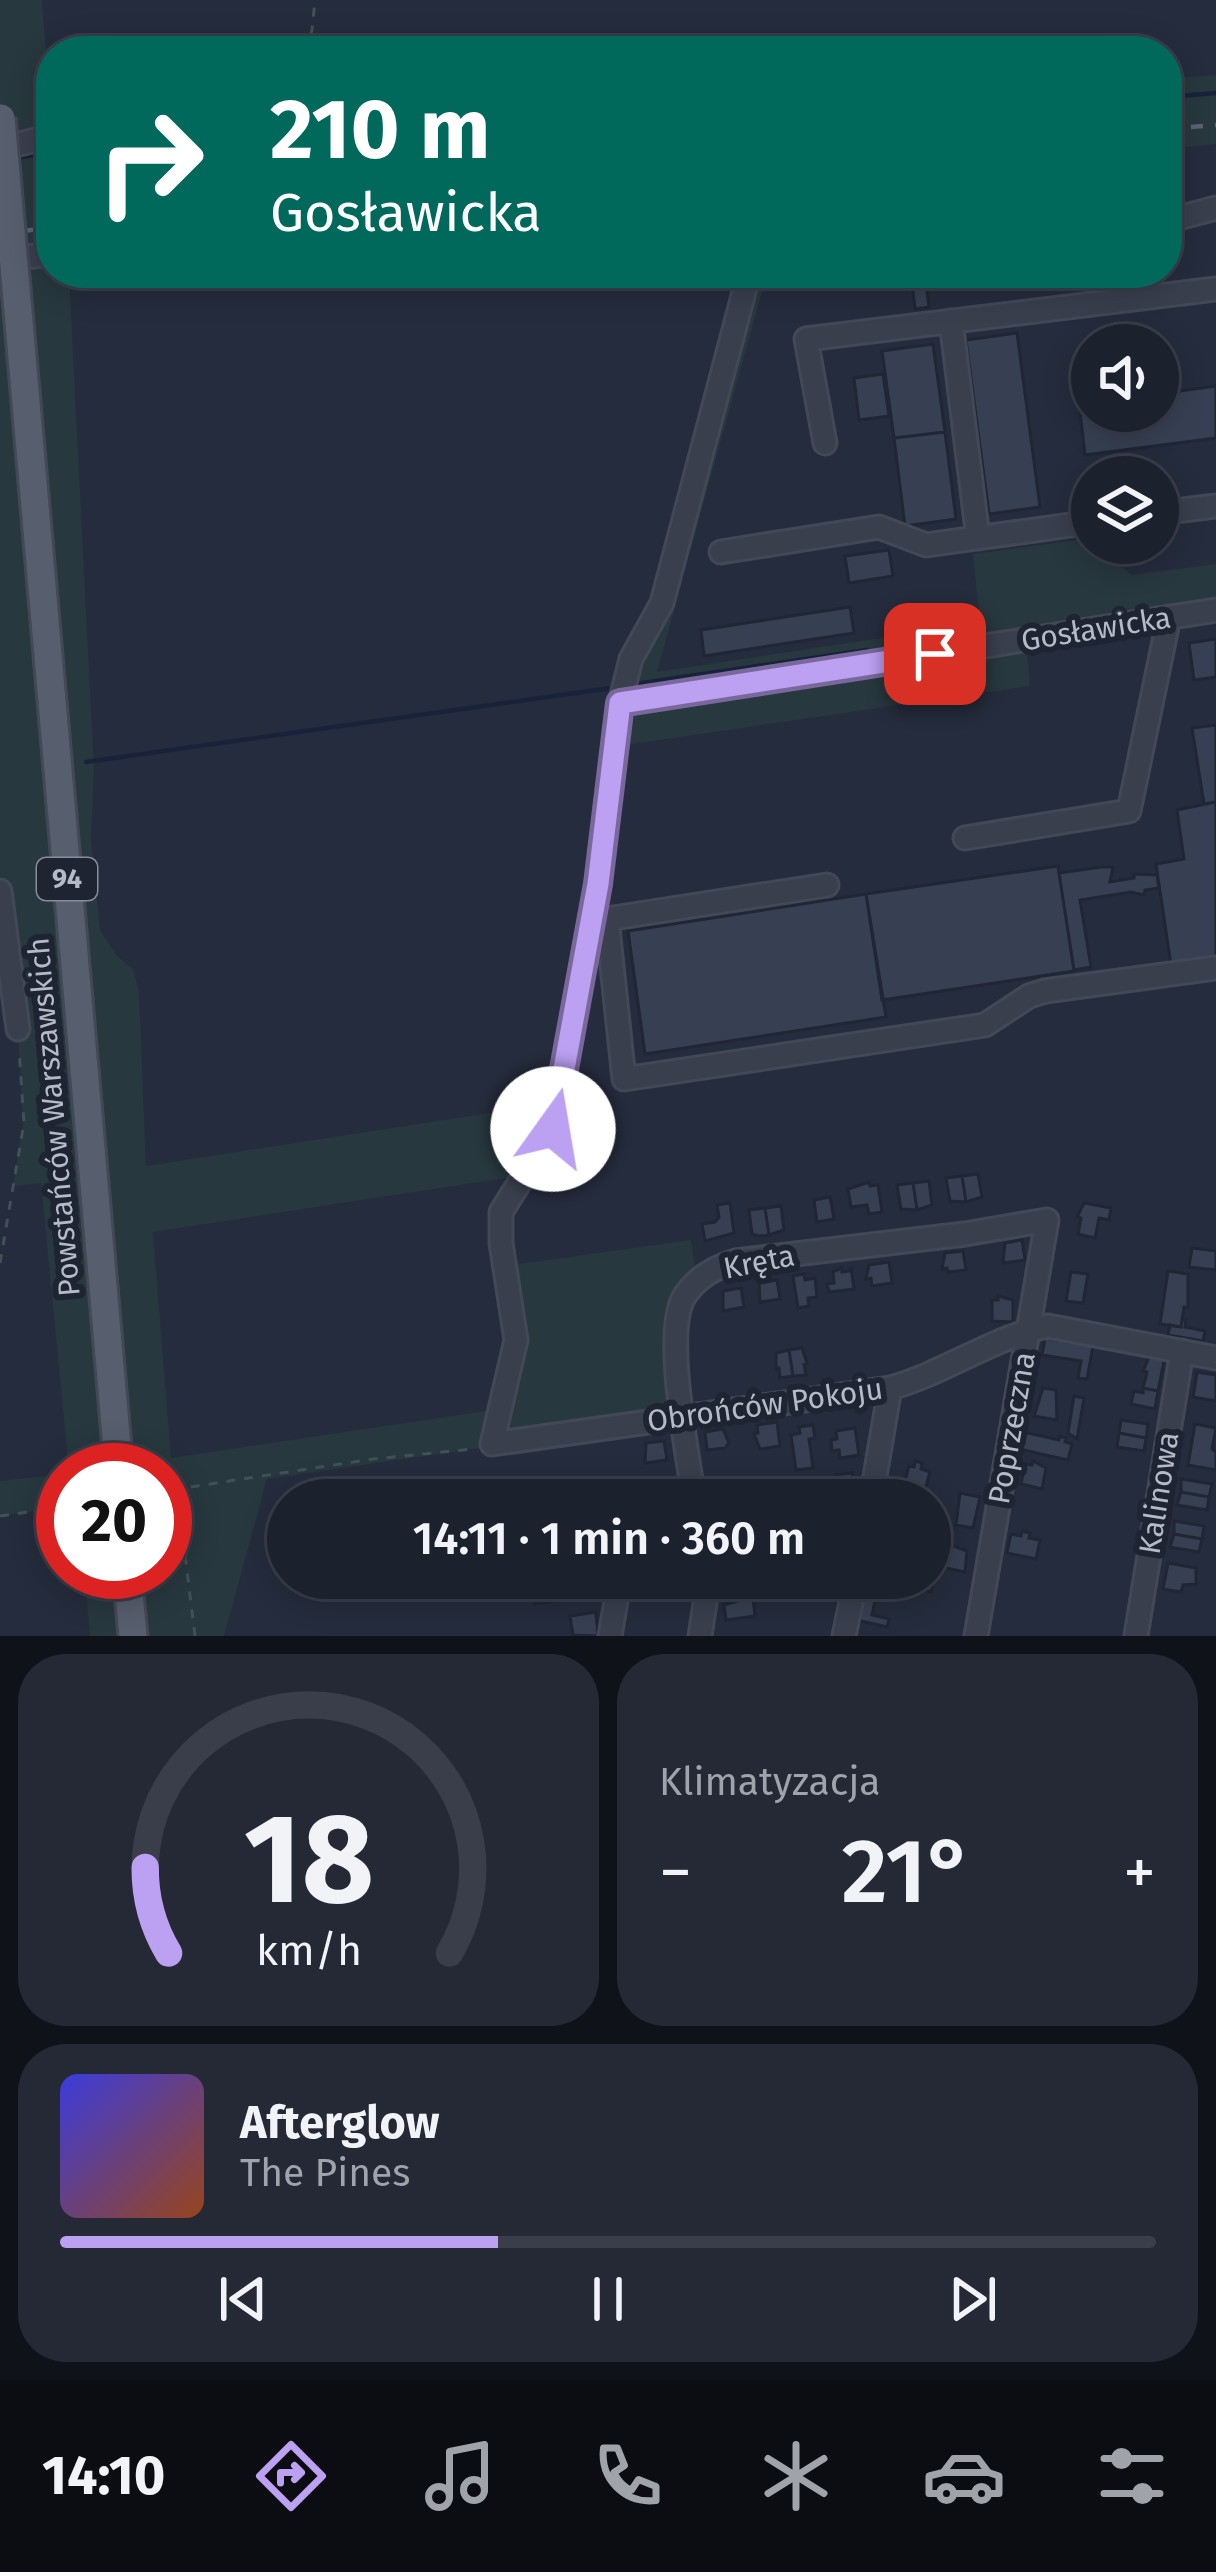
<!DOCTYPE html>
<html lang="pl">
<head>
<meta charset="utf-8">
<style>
	:root { --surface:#1c212e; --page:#252936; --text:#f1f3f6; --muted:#a0a3aa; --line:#3a3e4a; --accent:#bca0f2 }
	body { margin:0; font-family:"Fira Sans",sans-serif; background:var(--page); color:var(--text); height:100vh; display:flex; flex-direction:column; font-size:45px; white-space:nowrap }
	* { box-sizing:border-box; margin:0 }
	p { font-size:39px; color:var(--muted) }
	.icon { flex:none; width:66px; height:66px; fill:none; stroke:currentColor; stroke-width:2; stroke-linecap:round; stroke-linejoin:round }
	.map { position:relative; height:1636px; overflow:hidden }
	.drawer { display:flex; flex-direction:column; gap:18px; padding:18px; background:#0f1219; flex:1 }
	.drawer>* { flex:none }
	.guide { position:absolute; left:36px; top:36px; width:1146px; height:252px; border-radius:48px; box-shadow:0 6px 30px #0003,0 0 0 3px var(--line); background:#00695c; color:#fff; overflow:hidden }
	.controls { position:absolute; left:1071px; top:324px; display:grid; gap:24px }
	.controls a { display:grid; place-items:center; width:108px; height:108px; border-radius:50%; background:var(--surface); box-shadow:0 6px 30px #0003,0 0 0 3px var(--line); font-size:60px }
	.speed { position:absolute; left:36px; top:1443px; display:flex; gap:24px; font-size:60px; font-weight:700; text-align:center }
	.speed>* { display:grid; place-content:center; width:156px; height:156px; border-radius:50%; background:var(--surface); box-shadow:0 6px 30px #0003,0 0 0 3px var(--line); line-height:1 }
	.speed .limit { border:18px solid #d22; background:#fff; color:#111 }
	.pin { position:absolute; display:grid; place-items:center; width:102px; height:102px; color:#fff; margin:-51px; border-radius:24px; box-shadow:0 6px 18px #0006 }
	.me { position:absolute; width:132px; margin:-66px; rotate:13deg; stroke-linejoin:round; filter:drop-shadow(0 0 9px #0008) }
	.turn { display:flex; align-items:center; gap:42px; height:252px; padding:0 36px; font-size:54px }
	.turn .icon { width:156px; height:156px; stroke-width:2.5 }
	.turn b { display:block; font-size:84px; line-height:102px }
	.big { font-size:90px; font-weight:600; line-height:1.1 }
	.drawer .card { flex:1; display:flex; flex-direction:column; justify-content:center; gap:18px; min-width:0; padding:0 42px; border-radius:48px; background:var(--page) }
	.drawer .dial { align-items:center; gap:0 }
	.dial svg { height:312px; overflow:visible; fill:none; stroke:var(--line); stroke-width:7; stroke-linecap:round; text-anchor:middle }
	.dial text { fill:var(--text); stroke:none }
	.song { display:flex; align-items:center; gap:36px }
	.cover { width:144px; height:144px; border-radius:18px; background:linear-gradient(135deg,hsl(240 70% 55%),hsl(20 70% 35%)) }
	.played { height:12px; border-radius:6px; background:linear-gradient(90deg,var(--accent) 40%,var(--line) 40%) }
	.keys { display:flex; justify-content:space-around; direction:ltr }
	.heat { display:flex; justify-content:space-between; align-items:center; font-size:66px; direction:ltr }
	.drawer .tiles { flex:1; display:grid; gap:18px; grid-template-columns:1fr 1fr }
	.card:last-child { grid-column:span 2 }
	.trip { position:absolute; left:267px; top:1479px; width:684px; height:120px; border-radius:60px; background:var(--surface); box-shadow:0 6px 30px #0003,0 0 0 3px var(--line); font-weight:600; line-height:120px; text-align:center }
	.tab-bar { display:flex; height:192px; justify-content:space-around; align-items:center; background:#0b0d12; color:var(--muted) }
	.tab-bar .icon { width:84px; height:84px }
	.tab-bar .on { color:var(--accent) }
	.tab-bar b { font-size:54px; color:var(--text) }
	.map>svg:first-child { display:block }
	.green { fill:#27383e }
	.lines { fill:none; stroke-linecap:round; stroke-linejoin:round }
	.stream { stroke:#18223a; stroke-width:4.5 }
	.building { fill:#374052; stroke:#202634; stroke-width:3 }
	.minor-casing { stroke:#424856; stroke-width:27 }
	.major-casing { stroke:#424856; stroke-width:33 }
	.path { stroke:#405256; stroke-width:3; stroke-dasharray:9 9; stroke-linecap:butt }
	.minor { stroke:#393f4d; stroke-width:21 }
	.major { stroke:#575e6d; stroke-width:27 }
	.rail { stroke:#5b6274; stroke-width:4.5; stroke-dasharray:12 12; stroke-linecap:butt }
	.major-bridge-casing { stroke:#424856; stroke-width:33; stroke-linecap:butt }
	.major-bridge { stroke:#575e6d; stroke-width:27 }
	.route-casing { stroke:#7a689d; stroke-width:30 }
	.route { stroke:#bca0f2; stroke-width:21 }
	.labels { text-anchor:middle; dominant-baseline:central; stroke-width:12; stroke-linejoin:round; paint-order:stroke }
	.shield { fill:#1e2432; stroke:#878d9b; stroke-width:3 }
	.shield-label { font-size:27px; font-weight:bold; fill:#b4bac8 }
	.street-label { font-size:30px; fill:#b4bac8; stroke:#1e2432 }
</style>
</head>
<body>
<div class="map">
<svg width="1216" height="1636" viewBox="0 0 1216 1636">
	<rect width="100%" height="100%" fill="#252c3d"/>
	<path class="green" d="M0,0H42L51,118V273H69L94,769L91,840L100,930L118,957L133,969L139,992L146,1166L574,1100L583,1166L153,1232L171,1458L499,1409L516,1340L505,1266L691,1240L697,1283L684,1297V1418L267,1479L224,1636H90L84,1572H165V1470H69L41,1183L13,1186L23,1123L18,1029L0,891Z
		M1167,71L1185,77L1216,75V144L1167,149Z
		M749,273H767L657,672L980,623L973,554L1085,539L1132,575L1216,564V610L1026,640L1030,686L612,747L620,703L662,602Z
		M63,1474V1507L0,1516V1481Z"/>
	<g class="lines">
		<path class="stream" d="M1167,97L1216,93
			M15,158L51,153
			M629,685L867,650
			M86,762L618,687"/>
	</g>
	<path class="building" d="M911,273H925L929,307L915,309Z
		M1017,333L1040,507L989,514L966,340Z
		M933,344L945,432L894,438L882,351Z
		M883,374L889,416L859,420L854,378Z
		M1216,386V438L1085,455L1079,404L1092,402V411H1158V394Z
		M945,432L956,519L905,526L894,438Z
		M889,550L893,576L849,583L845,556Z
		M850,607L854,633L704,656L701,630Z
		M1216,639V677L1194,680L1189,643Z
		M1216,725V802L1204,804L1192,728Z
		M1216,802V958L1171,965L1156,864L1184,859L1177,810Z
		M1058,866L1074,971L882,1000L866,894Z
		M1101,867H1113L1110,882L1134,878V874L1157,875L1159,888L1145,890L1144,895L1131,892L1080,900L1091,967L1074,970L1059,873Z
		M866,894L886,1017L645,1054L628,931Z
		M978,1174L982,1197L966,1202L962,1176Z
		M962,1176L966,1202L950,1201L946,1178Z
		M929,1181L932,1205L917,1210L913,1183Z
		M869,1182L870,1186L878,1185L882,1212L869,1214L867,1205L851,1207L848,1189Z
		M913,1183L917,1210L901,1209L897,1185Z
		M830,1197L834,1219L817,1222L814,1200Z
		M730,1203L734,1233L705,1241L702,1224L715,1222L719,1217L717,1205Z
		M1084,1203L1111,1208L1109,1220L1099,1218L1095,1238L1078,1234L1081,1218L1077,1217Z
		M781,1206L784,1230L769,1235L765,1208Z
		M765,1208L769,1235L759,1236L752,1234L749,1210Z
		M1022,1240L1025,1260L1003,1263L1005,1243Z
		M1192,1248L1216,1251V1270L1189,1267Z
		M963,1251L966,1270L948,1272L947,1268L942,1269L945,1253Z
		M889,1262L892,1283L872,1286L871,1278L866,1279L869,1265Z
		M851,1267L854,1289L829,1292L827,1284L834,1283L833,1272L842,1268V1272L850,1271Z
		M1168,1271L1188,1274V1307H1184L1181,1327L1160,1324Z
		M1071,1272L1088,1274L1083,1303L1066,1301Z
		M804,1274L805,1280L815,1278L817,1297L808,1298L809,1306L798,1308L793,1276Z
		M777,1280L780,1299L760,1302L759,1283Z
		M741,1288L744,1307L723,1311V1291Z
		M998,1296L1013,1300V1322L992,1321V1300H998Z
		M1182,1320H1186L1185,1327L1205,1331L1203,1341L1168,1335L1170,1325L1181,1327Z
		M1045,1338L1093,1346L1087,1379L1078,1378L1081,1361L1042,1355Z
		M802,1348L807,1363L804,1364L806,1375L793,1376L789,1350Z
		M789,1350L793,1376L780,1378L779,1368L776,1369V1353Z
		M1151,1353L1165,1356L1158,1391L1143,1388L1147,1372L1143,1371Z
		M1197,1372L1216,1375V1401L1193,1397Z
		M1043,1388L1056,1390L1057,1420L1034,1416Z
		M1143,1388L1158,1391L1155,1409L1131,1404L1134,1391L1143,1393Z
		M1074,1396L1084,1398L1077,1439L1068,1433Z
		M1121,1420L1148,1424L1146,1438L1119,1433Z
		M777,1422L780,1446L760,1449L754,1434L758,1433L757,1425Z
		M1195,1424L1216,1428L1212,1449L1216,1452V1470L1188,1465Z
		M813,1425L815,1438L809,1439L813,1468L796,1470L791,1435L800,1433L799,1427Z
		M855,1428L859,1455L840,1458L839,1450L832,1451L831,1440L837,1439L836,1431Z
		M723,1429L729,1443L725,1448L707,1450L705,1432Z
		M1019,1431L1059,1440L1060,1436L1066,1438L1065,1442L1072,1444L1068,1460L1015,1448Z
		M1119,1433L1146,1438L1144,1451L1117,1447Z
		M664,1441L667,1460L645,1463L646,1443Z
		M915,1461L922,1463L921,1469L930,1472L925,1490L904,1485L909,1466L914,1467Z
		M1033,1461L1046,1468L1042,1489L1021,1484L1025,1464L1032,1465Z
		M852,1473L855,1491L809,1498L808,1489L836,1486L835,1475Z
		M1181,1479L1212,1484L1209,1497L1181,1492Z
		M1181,1492L1209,1497L1207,1510L1177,1505Z
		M960,1493L980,1497L973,1528L956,1525Z
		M1174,1521L1204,1526L1202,1539L1174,1534Z
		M1022,1531L1030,1533L1029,1538L1040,1540L1036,1559L1007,1553L1011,1534L1021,1536Z
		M1174,1534L1202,1539L1199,1552L1170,1547Z
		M954,1546L967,1551L965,1572L946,1568L949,1548Z
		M1168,1563L1196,1568V1584L1183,1585L1181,1592L1163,1589Z
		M536,1578H551L555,1601L535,1604L534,1599L525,1600L523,1583Z
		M891,1578H926L934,1580L931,1592L890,1581Z
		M865,1580L886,1584L884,1594L877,1592L872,1615L889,1619L887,1627L857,1620Z
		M752,1589L755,1616L726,1620L724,1605L738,1601L737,1591Z
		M596,1612L598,1636L573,1635L570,1616Z"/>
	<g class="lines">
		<g class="minor-casing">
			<path id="minor" d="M0,149L51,136
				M1167,221L1216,208
				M0,260L51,254
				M749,273L662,603L631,659L620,703L598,884L553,1129L501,1212V1243L516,1340L492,1444L890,1388C945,1373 993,1337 1048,1326L1216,1358
				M1129,273L1132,299
				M951,321L978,538
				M825,443L806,339L1216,289
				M1158,513L1216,506
				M721,552L879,527L926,545L1092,522
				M620,703L1216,610
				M965,838L1129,811L1169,617
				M827,885L607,919L624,1079L985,1025L1029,996L1045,991L1216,968
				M0,891L18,1029
				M694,1500C688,1455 663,1333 684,1297C696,1278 715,1267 736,1261L965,1234L1047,1220L976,1636
				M871,1500L890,1388
				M610,1636L620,1578
				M700,1636L705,1603L702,1578
				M844,1636L856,1578
				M1136,1636L1182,1351"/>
		</g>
		<g class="major-casing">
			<path id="major" d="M16,288L119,1470
				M127,1572L133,1636"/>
		</g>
		<path class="path" d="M304,51L312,30L315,0
			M0,1263L24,1123L19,1049
			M0,1516L63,1507
			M195,1636L177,1489L373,1459L473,1449"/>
		<use href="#minor" class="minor"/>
		<use href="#major" class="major"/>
		<path class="rail" d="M1167,129L1216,125
			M0,233L51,228"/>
		<g class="major-bridge-casing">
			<path id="major-bridge" d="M1,118L16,288"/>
		</g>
		<use href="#major-bridge" class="major-bridge"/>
	</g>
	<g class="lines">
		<g class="route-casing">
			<path id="route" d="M553,1129L598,884L620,703L935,654"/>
		</g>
		<use href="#route" class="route"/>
	</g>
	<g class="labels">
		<rect class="shield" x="37" y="858" width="60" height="42" rx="9"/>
		<g class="shield-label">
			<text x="67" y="879">94</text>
		</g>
		<g class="street-label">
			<text transform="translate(1096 629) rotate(-9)">Gosławicka</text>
			<text transform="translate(54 1117) rotate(-95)">Powstańców Warszawskich</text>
			<text transform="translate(759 1262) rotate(-11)">Kręta</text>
			<text transform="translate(765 1405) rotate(-8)">Obrońców Pokoju</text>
			<text transform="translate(1012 1428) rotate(-80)">Poprzeczna</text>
			<text transform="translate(1159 1493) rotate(-81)">Kalinowa</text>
		</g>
	</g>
</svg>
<div class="controls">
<a><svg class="icon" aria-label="sound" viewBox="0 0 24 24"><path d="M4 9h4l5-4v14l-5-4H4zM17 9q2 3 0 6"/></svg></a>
<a><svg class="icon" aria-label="layers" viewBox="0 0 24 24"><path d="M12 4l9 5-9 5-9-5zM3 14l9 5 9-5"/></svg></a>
</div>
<div class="speed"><div class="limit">20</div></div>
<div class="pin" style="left:935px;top:654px;background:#d93025"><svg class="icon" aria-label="arrive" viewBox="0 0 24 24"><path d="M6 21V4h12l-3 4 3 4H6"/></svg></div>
<svg class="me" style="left:553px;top:1129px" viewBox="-20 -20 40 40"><circle r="19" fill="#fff"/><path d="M0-13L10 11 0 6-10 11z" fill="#bca0f2"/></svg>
<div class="trip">14:11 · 1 min · 360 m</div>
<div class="guide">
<div class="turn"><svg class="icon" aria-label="right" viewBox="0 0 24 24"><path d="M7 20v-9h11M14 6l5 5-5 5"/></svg><div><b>210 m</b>Gosławicka</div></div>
</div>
</div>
<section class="drawer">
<div class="tiles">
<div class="card dial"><svg viewBox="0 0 100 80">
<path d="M14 69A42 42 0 1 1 86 69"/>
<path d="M14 69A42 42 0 0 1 8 47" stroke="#bca0f2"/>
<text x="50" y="56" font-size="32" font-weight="700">18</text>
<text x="50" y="72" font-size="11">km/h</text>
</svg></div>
<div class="card"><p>Klimatyzacja</p>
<div class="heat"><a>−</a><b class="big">21°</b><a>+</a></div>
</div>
<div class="card">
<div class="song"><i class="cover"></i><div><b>Afterglow</b><p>The Pines</p></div></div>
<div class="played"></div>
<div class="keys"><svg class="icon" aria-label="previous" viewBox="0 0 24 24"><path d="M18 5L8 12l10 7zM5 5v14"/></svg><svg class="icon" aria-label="pause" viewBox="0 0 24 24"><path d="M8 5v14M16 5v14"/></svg><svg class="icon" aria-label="next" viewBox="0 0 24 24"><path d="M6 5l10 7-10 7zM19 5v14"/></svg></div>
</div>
</div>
</section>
<nav class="tab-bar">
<b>14:10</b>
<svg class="icon on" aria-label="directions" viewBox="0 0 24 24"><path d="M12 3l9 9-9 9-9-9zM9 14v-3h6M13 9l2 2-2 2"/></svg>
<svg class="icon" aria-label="music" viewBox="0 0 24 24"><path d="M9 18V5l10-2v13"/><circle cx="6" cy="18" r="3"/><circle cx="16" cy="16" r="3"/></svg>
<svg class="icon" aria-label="phone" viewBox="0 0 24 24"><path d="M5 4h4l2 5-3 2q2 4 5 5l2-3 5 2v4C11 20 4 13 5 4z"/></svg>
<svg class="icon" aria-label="climate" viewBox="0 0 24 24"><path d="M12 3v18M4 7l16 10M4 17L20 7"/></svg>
<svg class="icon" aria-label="car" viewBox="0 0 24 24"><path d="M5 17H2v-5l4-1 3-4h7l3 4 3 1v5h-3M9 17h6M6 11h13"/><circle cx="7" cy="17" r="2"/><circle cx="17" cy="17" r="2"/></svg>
<svg class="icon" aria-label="filters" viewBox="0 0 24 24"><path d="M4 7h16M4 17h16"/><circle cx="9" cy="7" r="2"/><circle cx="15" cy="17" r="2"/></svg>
</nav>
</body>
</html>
